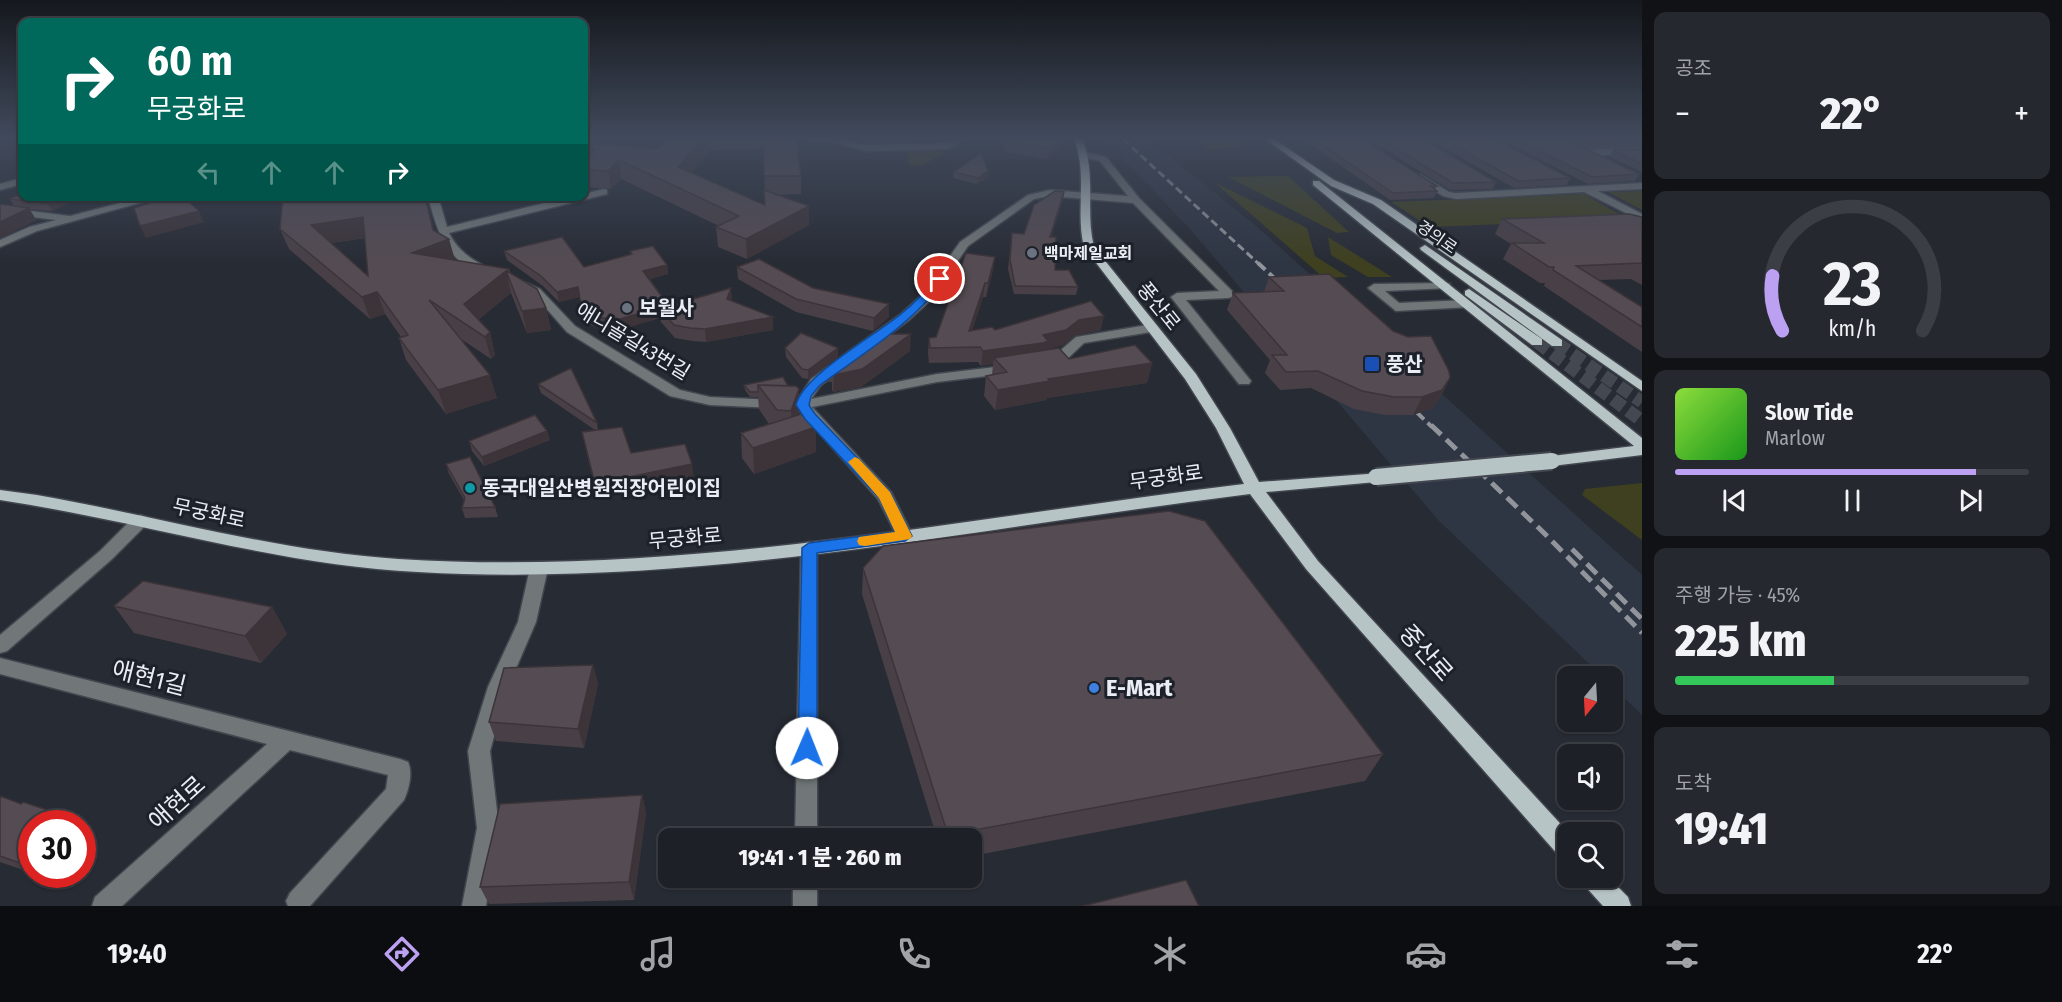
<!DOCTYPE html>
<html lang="ko">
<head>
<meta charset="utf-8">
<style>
	:root { --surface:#1d2027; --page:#25282f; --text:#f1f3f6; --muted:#a0a3a7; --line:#3b3e44; --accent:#bca0f2 }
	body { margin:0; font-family:"Fira Sans Condensed","Noto Sans KR",sans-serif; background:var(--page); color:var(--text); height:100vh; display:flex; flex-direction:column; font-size:22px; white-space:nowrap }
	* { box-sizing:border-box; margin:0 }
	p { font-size:20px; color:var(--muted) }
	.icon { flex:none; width:33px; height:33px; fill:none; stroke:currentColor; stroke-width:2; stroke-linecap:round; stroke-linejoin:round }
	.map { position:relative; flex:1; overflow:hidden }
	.side { display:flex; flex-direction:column; gap:12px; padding:12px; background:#101215; width:420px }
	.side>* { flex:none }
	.guide { position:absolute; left:18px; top:18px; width:570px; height:183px; border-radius:12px; box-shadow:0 2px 4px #0004,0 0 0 2px var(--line); background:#00695c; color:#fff; overflow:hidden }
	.needle { width:39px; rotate:198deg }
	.tools { position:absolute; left:1557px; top:666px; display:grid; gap:12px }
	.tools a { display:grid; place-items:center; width:66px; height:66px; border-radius:12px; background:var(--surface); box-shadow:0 2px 4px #0004,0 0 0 2px var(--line); font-size:30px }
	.speed { position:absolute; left:18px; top:810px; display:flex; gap:12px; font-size:30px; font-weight:700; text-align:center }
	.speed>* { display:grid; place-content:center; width:78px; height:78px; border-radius:50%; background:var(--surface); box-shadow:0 2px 4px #0004,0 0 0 2px var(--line); line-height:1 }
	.speed .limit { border:9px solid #d22; background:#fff; color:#111 }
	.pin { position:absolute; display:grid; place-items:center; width:51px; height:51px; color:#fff; margin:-26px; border:3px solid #fff; border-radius:50%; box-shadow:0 2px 6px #0007 }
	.me { position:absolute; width:66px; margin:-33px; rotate:1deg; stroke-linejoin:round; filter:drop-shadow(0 0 4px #0008) }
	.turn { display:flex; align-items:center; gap:21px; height:126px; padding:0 30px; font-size:27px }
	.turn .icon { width:78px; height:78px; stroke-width:2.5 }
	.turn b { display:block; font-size:42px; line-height:51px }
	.lanes { display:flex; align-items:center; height:57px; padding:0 30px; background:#0003; justify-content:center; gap:30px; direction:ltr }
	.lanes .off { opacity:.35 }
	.big { font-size:45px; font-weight:800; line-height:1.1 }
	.side .widget { flex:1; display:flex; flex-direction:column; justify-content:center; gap:9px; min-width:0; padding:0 21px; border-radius:12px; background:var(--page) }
	.side .dial { align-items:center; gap:0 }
	.dial svg { height:156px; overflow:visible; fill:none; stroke:var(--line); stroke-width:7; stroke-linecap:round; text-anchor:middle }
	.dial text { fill:var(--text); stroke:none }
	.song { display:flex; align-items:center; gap:18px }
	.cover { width:72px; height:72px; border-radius:9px; background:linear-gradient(135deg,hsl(90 70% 55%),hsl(120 70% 35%)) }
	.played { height:6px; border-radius:3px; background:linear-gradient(90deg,var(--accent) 85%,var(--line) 85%) }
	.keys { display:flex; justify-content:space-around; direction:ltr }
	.heat { display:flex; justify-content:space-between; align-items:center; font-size:33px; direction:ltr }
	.charge { height:9px; border-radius:4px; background:linear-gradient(90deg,#34c759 45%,var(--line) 0) }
	.trip { position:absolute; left:658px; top:828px; width:324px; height:60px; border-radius:12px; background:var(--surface); box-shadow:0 2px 4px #0004,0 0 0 2px var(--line); font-weight:800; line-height:60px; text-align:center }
	.dock { display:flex; height:96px; justify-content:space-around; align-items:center; background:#0c0d10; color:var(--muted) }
	.dock .icon { width:42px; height:42px }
	.dock .active { color:var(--accent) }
	.dock b { font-size:27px; color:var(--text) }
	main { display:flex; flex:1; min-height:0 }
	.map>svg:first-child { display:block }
	.built { fill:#2e3543 }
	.green { fill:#3f401f }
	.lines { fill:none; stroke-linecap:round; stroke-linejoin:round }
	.major-tunnel { stroke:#444851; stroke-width:13; stroke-dasharray:13 6; stroke-linecap:butt }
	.minor-casing { stroke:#42464f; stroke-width:3 }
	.major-casing { stroke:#42464f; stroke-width:3 }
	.minor { fill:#717778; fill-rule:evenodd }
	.major { fill:#b7c4c6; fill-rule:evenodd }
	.rail-far2 { stroke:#91949b; stroke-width:3; stroke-dasharray:8 4; stroke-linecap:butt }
	.rail-far1 { stroke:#91949b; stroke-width:4; stroke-dasharray:10 5; stroke-linecap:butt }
	.rail { stroke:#91949b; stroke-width:5; stroke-dasharray:14 7; stroke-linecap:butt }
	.major-bridge-casing { stroke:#42464f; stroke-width:20; stroke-linecap:butt }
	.major-bridge { stroke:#b7c4c6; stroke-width:16 }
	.wall { fill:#494047; fill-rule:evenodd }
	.shaded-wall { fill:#3c3439 }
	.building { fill:#554b52; stroke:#3c3439; stroke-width:1.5; fill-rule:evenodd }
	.route { fill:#1a73e8; stroke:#114b97; stroke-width:1.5 }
	.slow { fill:#f59e0b }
	.worship-dot { fill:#6b7280; stroke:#1d2129; stroke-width:2 }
	.transit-dot { fill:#1a4fb4; stroke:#1d2129; stroke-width:2 }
	.culture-dot { fill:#0f9aa8; stroke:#1d2129; stroke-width:2 }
	.shop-dot { fill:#3f7fe0; stroke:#1d2129; stroke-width:2 }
	.labels { text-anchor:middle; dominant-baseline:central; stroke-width:6; stroke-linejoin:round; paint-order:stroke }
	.far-street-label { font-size:16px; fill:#eaedf3; stroke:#1d2129 }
	.far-poi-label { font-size:16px; font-weight:bold; fill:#eaedf3; stroke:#1d2129; text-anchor:start }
	.street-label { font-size:20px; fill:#eaedf3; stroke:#1d2129 }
	.poi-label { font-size:20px; font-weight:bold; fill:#eaedf3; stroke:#1d2129; text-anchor:start }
	.near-street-label { font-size:24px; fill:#eaedf3; stroke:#1d2129 }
	.near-poi-label { font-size:24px; font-weight:bold; fill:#eaedf3; stroke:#1d2129; text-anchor:start }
</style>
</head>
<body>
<main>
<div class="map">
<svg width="1642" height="906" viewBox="0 0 1642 906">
	<rect width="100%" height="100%" fill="#272b34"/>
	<path class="built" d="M1104,139H1148L1262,231L1642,575V715L1613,687L1612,676H1602L1439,521L1190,229Z"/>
	<path class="green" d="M1204,139H1235L1248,148L1206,150Z
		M906,151H942L943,154L920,166L909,165Z
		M1288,176L1349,232L1337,233L1228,177Z
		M1214,182L1307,228L1315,256L1348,277L1324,278Z
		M1642,191V210L1608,192Z
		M1584,194L1628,219L1430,227L1391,202Z
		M1328,237L1392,277H1368L1331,255Z
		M1642,483V540L1582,495L1585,489Z"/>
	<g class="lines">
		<path class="major-tunnel" d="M1537,342L1642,421
			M1557,343L1642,402"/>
		<g class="minor-casing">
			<path id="minor" d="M805,139H841L867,145L947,143L955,139H964L949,149L867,151L832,142H809Z
				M1642,147V153L1589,156L1585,153L1589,150Z
				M1085,152L1106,157L1139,198L1232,291V297L1228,298L1186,300L1251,381L1249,384H1239L1171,297L1177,293L1219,291L1133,203L1050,196L1034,199L968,246L932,299L909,320L821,385L811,399L937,374L1012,365L1019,369L1012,373L937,382L812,407L891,492L913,536L911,540H899L878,499L798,409L710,405L670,396L567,332L538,299L514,283L520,280L540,289L575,326L680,390L710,397L797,401L811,379L901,314L924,293L960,242L1028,195L1050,190L1128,196L1100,161L1082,157V153Z
				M1420,174L1449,192L1456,193L1642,183V189L1598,191L1642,214V221L1584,192L1456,199L1443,196L1417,179L1415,177Z
				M22,178V184L0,190V184Z
				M604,189L607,190V194L449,233C458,251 472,260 490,269L492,271L486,274C447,264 437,232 428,196H438L447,227L573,196H584V194Z
				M147,196H165L37,231L0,247V240L29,227L56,220L0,213V207L70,216Z
				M1446,283L1450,284V288L1385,291L1399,303L1467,300L1473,304L1471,307L1396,311L1368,288L1374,284Z
				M1153,324L1159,328L1157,331L1084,343L1064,362L1048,367L1041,363L1054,356L1076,337Z
				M140,515L146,517L148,521L146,525L112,559L7,651L0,653V635L100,551L134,517Z
				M809,542L815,544L817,548V838H795L801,548L803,544Z
				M539,562L545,564L548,568L536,622L508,687L490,751L499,828L486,906H462L477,828L468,751L488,687L518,622L530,568L533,564Z
				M0,658L400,759L408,762C413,773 409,789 404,800L310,906H288L286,901L290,893L386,789L388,775L290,750L122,906H92L95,897L267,744L0,674Z
				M793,878H817V906H793Z"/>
		</g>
		<g class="major-casing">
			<path id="major" d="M1074,139H1082C1097,174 1085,211 1094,247L1196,374L1230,428L1259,482L1381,473L1384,477L1376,482L1266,492L1318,561L1568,832V860L1560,857L1306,569L1250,494C975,528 697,588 418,572C277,565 140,521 0,500V490L37,495C157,516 276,551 398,559C681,577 964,518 1244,484L1216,428L1185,379L1084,247C1075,211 1088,174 1074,139Z
				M1265,139H1274L1334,180L1381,200L1642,381V391L1373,204L1331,186Z
				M1313,181H1319L1642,438V455L1552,466L1547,464L1544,461L1552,456L1634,446L1313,185Z
				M1425,245L1562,340V346H1552L1421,250L1420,248Z
				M1469,289L1542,339V345H1532L1465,295V291Z
				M1581,878H1609L1628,897L1631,906H1603L1585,886Z"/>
		</g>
		<use href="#minor" class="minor"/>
		<use href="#major" class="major"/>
		<path class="rail-far2" d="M1123,139L1260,265"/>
		<path class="rail-far1" d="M1258,263L1286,289
			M1406,402L1432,427"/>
		<path class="rail" d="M1431,425L1544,533L1642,633
			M1572,549L1642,619"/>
		<g class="major-bridge-casing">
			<path id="major-bridge" d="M1376,477L1552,461"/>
		</g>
		<use href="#major-bridge" class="major-bridge"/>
	</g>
	<path class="wall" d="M668,139H796L801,176V194L777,195L809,225L747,259L718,247L716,227L719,226L621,179L611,189L584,187V161L587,158L584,143L658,149ZM764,149L765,205L691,173L710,150Z
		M1303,139H1362L1437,186L1435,189L1437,191L1434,198L1390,200Z
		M1368,139H1423L1496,182L1493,189L1450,190Z
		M1429,139H1495L1570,178L1567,185L1514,188Z
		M1500,139H1565L1639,174L1635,181L1588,184Z
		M1569,139H1642V145L1590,149Z
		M1006,141L1061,146L1047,160L1004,151Z
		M1642,149V172L1609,157L1613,150Z
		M954,172L988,178L977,184L953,178Z
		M22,196H64L68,203L52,211L29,209L36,220L0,238V204L14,206L10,199Z
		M426,196L434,231L455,260L509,269L511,274L546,308L551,330L527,333L511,293L478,320L490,332L495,355L491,359L461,339L497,398L446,414L406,360L399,338L401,337L385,314L370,319L289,249L280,229ZM365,238L368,276L331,243Z
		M1063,199L1051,237L1055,270L1078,287L1076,295L1014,294L1008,269L1012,233L1024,234Z
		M1642,217V285L1631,279L1599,280L1642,307V352L1544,286L1545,283H1540L1503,259L1511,244L1495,234L1502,219Z
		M504,251L584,267L630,255V251L667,265L668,274L650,279L669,306L732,301L773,317V330L706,342L692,341L675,338L661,322L660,318L622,329H601L584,322L580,297L559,302L543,286L507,260Z
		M995,257L993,270L986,297H983L972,330H1101L1076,335L1063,345L1047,349L1069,359L1152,363L1147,383L1047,398L1046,400L995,410L984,396L986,376L992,375L993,364L981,366L978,362L929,363L928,353L929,338L936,337Z
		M737,267L813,288L889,317L873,331L796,312L738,279Z
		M1269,277L1393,331L1450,378L1441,396L1433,408L1413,415H1385L1354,409L1311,388L1280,390L1265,373L1270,360L1227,310L1233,293L1264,292Z
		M785,348H838V357L808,379L802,378L786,357Z
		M862,349L910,351L861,387L833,392L832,390V382H829V365Z
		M783,377L799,415L816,452L754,474L742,458L741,433L769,424L759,409L758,397H750L745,390L744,385Z
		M538,384L597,423L598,430L631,453L694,478L598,498L585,446L595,430L541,393Z
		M547,431L550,440L484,466L472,451L469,441Z
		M446,464L495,507L498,517L465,518L462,508L464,500L449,474Z
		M863,568L1383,754L1365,781L972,856V838H937L862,594Z
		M114,606L272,607L287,634L261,663L134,633Z
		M593,665L598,684L584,748L496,741L489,722Z
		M642,795L646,813L634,900L489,904L480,887Z
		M0,796L21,804L72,818L77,824H32V873L0,862Z"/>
	<path class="shaded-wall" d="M703,139H709L710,150L680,186L678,167Z
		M1060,139H1062L1061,146L1047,160L1049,149Z
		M619,160L621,179L611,189L608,171Z
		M988,171V178L977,184L978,178Z
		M1064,192L1063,199L1049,245L1050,237Z
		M63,196H64L68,203L52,211L48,204Z
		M426,196L437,244L449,239L455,260L412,253L433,230Z
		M809,206V225L747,259L746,239Z
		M29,208L36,220L0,238V222Z
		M199,211L204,222L146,238L140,226Z
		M363,217L370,237L318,245L311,225Z
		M995,257L993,270L986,297L988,283Z
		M667,265L668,274L645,281L643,271Z
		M506,271L511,293L470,326L464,304Z
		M985,283L983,297L968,345L969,331Z
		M578,287L580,297L559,302L557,292Z
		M731,288L732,300L728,312L727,299Z
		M377,292L385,314L370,319L362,297Z
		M889,304V317L873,331L874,318Z
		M668,305L670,315L659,309L660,318L622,329L620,319Z
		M546,308L551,330L527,333L522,311Z
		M1104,316L1101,330L1076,335L1063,345L1047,349L1046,356L994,358L993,364L981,366L983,351L1043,335L1079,320Z
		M773,317V330L706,342L705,329Z
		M490,332L495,355L491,359L485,337Z
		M911,334L910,351L861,387L833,392L834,375Z
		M838,348V357L808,379V370Z
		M1152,363L1147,383L1047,398L1046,400L995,410L998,390L1048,379Z
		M490,375L497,398L446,414L438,390Z
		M1450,378L1441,396L1433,408L1413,415L1422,397Z
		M799,389V413L792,435L816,427V452L754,474L753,448L792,435L791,411Z
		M547,431L550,440L484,466L482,457Z
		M692,464L694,478L598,498L595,484Z
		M272,607L287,634L261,663L245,636Z
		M593,665L598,684L584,748L578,729Z
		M642,795L646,813L634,900L629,882Z
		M72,818L77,824H67Z"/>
	<path class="building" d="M668,139H703L678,167L765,205L764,190L809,206L746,239L716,227L739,216L619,160L608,171L584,169V161L595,150L584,143L658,149Z
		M764,139H796L801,176H764Z
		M1008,139H1060L1049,149L1006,141Z
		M1314,139H1362L1437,186H1431L1437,191L1393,193Z
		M1380,139H1423L1496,182L1453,183Z
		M1443,139H1495L1570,178L1518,181Z
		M1516,139H1565L1639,174L1592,177Z
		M1586,139H1642L1594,142Z
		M1642,149V164L1613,150Z
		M981,153L988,171L978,178L954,172Z
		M1055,191L1064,192L1050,237H1056L1055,270H1069L1078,287L1015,286L1010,260L1012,233L1024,234L1034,205Z
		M22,193V196H63L48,204L10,199Z
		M171,196H182L199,211L140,226L134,208Z
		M283,196H425L433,230L449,239L412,253L509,269L507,271L537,289L546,308L522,311L506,271L464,304L490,332L485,337L429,300L490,375L438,390L399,338L408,335L377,292L362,297L280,229ZM363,217L368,276L311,225Z
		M0,204L29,208L0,222Z
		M1629,214L1642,217V263L1576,266L1642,307V327L1553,270L1554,267H1549L1512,243H1544L1502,219Z
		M562,237L584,267L632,254L630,251L653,246L667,265L643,271L668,305L620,319L599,318L582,311L578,287L557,292L541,276L504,251Z
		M966,253L995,257L988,283H985L969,331L992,327L995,330L1091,301L1104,316L1079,320L1066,330L1043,335L1048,341L1043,343L983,351L980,347L930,348L929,338L936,337Z
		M759,259L813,288L889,304L874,318L796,299L737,267Z
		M1329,274L1393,331L1408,337L1431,336L1449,371L1450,378L1442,390L1422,397H1394L1362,391L1318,371L1286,372L1272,355H1287L1233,293L1284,291L1269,277Z
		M731,288L727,299L773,317L705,329L690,328L674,325L659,309Z
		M801,333L838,348L808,370L802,369L785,348Z
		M881,334H911L862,369L834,375L832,373L840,366L829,365L854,346L862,349Z
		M1135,345L1152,363L1048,379L1050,381L998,390L986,376L1007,372L994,358L1059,348L1069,359Z
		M571,368L597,423L538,384Z
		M783,377L788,386L758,385V392H750L744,385Z
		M758,385L796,386L799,389L791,411L777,410Z
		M801,414L816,427L753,448L741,433Z
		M535,415L547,431L482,457L469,441Z
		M622,427L631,453L685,444L692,464L595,484L582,432Z
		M470,457L495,507L462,508L465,498L446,464Z
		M1169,511L1205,521L1383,754L948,835L863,568L883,546Z
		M143,581L272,607L245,636L114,606Z
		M593,665L578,729L489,722L504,668Z
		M642,795L629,882L480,887L500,804Z
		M0,796L21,804L23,802L72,818L67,824H32V862L28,866L0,856Z
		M1186,880L1199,906H1083Z"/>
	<linearGradient id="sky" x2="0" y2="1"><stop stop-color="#15181d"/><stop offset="0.52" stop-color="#414a5c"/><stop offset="1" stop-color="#414a5c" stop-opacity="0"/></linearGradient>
	<rect width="1642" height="265" fill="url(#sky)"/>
	<path class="route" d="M936,276L945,279C914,323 864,353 820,385L811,396L809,405L815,414L890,492L912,536L905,541L817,553V748L814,754L807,757L800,754L798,748L802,548L809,543L895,532L879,498L805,419L796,405C803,375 876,335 901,314C915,303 926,291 936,276Z"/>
	<path class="slow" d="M855,457L859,459L890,492L912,536L910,539L865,546L859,545L857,541L859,537L895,532L879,498L848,462Z"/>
	<g class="worship-dot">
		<circle cx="1032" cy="253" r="6"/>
		<circle cx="627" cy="308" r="6"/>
	</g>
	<rect class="transit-dot" x="1364" y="356" width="16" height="16" rx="3"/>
	<circle class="culture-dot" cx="470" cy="488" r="6"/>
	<circle class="shop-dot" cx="1094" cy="688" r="6"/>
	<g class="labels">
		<g class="far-street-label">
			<text transform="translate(1437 237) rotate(35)">경의로</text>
		</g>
		<g class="far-poi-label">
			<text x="1044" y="253">백마제일교회</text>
		</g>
		<g class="street-label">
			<text transform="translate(1159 306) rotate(51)">풍산로</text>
			<text transform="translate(633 341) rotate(31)">애니골길43번길</text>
			<text transform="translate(1166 477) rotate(-8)">무궁화로</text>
			<text transform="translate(209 513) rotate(12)">무궁화로</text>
			<text transform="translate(685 538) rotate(-5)">무궁화로</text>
		</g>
		<g class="poi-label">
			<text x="639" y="308">보월사</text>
			<text x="1386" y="364">풍산</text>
			<text x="482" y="488">동국대일산병원직장어린이집</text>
		</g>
		<g class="near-street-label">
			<text transform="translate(1426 653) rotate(48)">중산로</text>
			<text transform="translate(149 678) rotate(14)">애현1길</text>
			<text transform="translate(177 803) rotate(-42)">애현로</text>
		</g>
		<g class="near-poi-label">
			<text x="1106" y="688">E-Mart</text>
		</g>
	</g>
</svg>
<div class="tools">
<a><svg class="needle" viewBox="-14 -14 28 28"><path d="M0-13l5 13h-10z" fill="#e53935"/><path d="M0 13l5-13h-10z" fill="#a0a3a7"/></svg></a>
<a><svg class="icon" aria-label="sound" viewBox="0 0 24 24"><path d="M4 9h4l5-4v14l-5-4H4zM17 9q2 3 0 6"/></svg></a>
<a><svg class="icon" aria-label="search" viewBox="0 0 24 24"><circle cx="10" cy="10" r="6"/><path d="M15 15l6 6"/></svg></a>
</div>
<div class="speed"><div class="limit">30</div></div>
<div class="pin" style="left:940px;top:279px;background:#d93025"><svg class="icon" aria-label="arrive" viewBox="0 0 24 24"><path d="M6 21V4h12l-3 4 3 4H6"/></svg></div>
<svg class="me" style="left:807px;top:748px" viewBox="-20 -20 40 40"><circle r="19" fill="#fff"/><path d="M0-13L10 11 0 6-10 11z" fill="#1a73e8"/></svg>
<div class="trip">19:41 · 1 분 · 260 m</div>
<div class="guide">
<div class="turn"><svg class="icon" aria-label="right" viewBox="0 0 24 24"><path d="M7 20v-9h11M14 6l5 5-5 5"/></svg><div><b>60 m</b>무궁화로</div></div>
<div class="lanes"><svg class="icon off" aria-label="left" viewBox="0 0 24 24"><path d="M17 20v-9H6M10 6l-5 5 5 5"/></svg><svg class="icon off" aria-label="ahead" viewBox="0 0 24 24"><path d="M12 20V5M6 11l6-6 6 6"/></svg><svg class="icon off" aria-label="ahead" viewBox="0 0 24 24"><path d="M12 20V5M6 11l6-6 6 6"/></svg><svg class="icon" aria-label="right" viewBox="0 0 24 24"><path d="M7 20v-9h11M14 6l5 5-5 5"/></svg></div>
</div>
</div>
<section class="side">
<div class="widget"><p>공조</p>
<div class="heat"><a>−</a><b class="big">22°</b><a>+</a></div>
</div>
<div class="widget dial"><svg viewBox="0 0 100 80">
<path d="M14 69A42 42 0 1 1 86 69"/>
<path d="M14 69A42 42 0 0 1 9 41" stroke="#bca0f2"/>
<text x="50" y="56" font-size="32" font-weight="700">23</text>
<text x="50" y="72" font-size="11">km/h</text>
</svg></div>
<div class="widget">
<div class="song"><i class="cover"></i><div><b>Slow Tide</b><p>Marlow</p></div></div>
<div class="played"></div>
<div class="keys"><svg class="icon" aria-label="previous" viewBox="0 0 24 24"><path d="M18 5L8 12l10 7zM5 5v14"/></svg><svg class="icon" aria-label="pause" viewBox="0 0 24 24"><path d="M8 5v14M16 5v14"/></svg><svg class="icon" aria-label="next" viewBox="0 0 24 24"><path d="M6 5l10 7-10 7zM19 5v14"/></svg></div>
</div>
<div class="widget"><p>주행 가능 · 45%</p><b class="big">225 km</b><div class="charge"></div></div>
<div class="widget"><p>도착</p><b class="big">19:41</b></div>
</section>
</main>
<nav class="dock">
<b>19:40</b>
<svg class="icon active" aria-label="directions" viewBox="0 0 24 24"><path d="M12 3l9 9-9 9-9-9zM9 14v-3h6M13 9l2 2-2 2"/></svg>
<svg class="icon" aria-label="music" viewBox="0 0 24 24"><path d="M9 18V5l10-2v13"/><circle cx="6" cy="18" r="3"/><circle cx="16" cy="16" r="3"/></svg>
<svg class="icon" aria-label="phone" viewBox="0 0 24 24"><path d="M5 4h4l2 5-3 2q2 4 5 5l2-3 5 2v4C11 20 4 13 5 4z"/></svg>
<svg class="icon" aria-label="climate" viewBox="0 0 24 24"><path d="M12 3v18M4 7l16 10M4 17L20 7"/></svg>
<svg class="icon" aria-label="car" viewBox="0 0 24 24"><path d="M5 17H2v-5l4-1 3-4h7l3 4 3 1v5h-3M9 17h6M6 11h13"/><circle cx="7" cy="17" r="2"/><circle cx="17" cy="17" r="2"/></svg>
<svg class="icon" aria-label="filters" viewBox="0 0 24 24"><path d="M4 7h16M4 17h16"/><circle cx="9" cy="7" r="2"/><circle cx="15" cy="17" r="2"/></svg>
<b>22°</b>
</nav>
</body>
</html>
